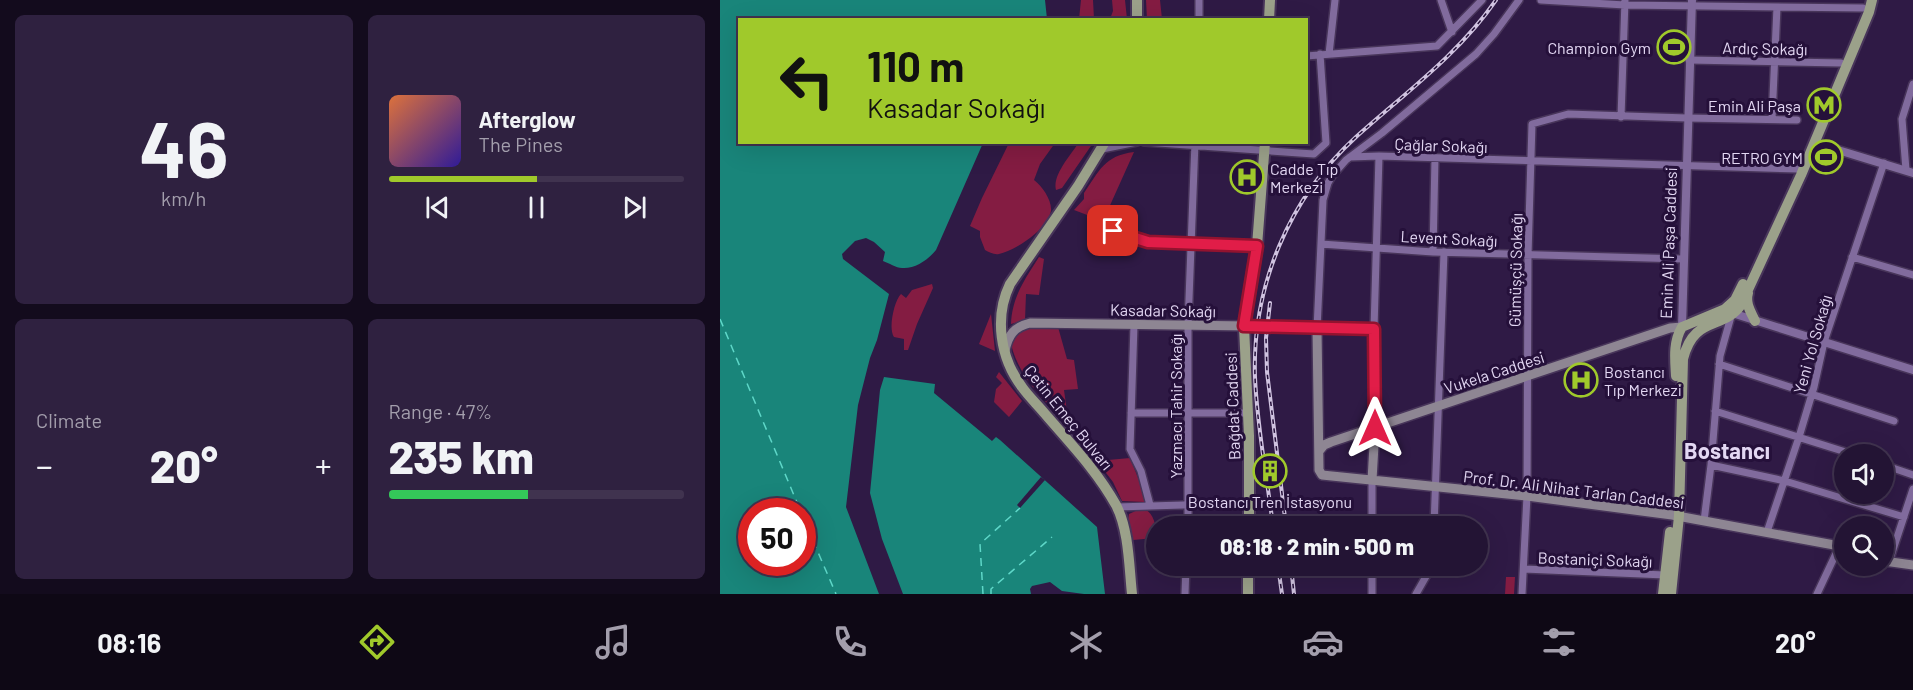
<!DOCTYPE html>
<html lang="en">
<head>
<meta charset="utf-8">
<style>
	:root { --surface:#231434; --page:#2f2140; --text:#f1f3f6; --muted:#a39eac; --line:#40334f; --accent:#a0c92b }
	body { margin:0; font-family:Barlow,sans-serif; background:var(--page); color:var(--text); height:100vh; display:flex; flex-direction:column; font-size:22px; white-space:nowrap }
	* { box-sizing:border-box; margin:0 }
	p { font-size:20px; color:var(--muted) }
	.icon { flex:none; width:33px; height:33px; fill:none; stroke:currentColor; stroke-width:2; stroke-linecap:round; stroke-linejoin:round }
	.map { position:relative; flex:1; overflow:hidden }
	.panel { display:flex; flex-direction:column; gap:15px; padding:15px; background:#130b1d; width:720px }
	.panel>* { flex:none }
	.guide { position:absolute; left:18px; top:18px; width:570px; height:126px; border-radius:0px; box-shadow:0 6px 24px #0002,0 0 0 2px var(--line); background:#a0c92b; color:#111; overflow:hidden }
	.fabs { position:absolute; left:1114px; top:444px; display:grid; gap:12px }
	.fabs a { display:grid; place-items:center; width:60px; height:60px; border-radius:50%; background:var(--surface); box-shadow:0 6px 24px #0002,0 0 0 2px var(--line); font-size:30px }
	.speed { position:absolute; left:18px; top:498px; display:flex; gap:12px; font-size:30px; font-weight:700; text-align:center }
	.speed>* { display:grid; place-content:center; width:78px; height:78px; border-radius:50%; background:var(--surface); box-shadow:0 6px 24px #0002,0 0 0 2px var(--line); line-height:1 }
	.speed .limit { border:9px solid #d22; background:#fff; color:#111 }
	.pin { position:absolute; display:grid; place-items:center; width:51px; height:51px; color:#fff; margin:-26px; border-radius:12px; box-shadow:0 3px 9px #0006 }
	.me { position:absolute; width:66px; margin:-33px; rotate:0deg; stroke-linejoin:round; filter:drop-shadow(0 0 4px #0008) }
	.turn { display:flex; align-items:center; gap:21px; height:126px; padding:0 30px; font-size:27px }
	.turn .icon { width:78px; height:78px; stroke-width:2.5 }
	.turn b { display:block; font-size:42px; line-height:51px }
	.big { font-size:45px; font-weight:800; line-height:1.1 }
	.panel .widget { flex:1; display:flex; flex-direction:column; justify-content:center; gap:9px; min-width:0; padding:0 21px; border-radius:9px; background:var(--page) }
	.panel .dial { align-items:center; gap:0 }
	.dial b { font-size:78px; line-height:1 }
	.song { display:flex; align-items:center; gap:18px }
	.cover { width:72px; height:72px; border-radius:9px; background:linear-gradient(135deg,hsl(20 70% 55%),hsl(250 70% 35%)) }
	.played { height:6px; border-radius:3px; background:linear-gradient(90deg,var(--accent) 50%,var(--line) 50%) }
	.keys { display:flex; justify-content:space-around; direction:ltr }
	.heat { display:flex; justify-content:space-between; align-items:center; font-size:33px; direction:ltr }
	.charge { height:9px; border-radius:4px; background:linear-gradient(90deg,#34c759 47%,var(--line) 0) }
	.panel .tiles { flex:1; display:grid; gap:15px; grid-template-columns:repeat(2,1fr) }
	.trip { position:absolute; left:426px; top:516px; width:342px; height:60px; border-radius:30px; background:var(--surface); box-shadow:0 6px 24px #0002,0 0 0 2px var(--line); font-weight:800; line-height:60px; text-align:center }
	.tab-bar { display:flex; height:96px; justify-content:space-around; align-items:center; background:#0e0815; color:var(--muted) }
	.tab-bar .icon { width:42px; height:42px }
	.tab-bar .selected { color:var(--accent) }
	.tab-bar b { font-size:27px; color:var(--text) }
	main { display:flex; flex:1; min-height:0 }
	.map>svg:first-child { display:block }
	.green { fill:#841c42 }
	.water { fill:#19857a; fill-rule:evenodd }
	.pier { fill:#2f1a45 }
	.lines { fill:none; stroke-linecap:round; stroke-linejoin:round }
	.ferry { stroke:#5ed7c8; stroke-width:1.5; stroke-dasharray:8 6; stroke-linecap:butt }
	.minor-casing { stroke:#48355a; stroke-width:10 }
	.tertiary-casing { stroke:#48355a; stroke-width:11 }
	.secondary-casing { stroke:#48355a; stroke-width:12 }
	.primary-casing { stroke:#48355a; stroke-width:14 }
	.minor { stroke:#816b9d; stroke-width:7 }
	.tertiary { stroke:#816b9d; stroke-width:8 }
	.secondary { stroke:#8e8693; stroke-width:9 }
	.primary { stroke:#9ba18a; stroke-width:10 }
	.rail-casing { stroke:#d0c3e0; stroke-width:4 }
	.rail { stroke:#25103a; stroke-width:1.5; stroke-dasharray:4.5; stroke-linecap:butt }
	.secondary-bridge-casing { stroke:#48355a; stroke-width:12; stroke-linecap:butt }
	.secondary-bridge { stroke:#8e8693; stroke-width:9 }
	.route-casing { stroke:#92132f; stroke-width:15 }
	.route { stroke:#e11d48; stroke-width:10 }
	.labels { text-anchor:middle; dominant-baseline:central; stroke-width:6; stroke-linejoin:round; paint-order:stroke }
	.poi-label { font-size:16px; fill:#e3d7f3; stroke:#25103a; text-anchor:end }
	.street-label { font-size:16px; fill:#e3d7f3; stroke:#25103a }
	.district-label { font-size:22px; font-weight:bold; fill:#e3d7f3; stroke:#25103a }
</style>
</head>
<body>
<main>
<section class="panel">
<div class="tiles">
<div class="widget dial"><b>46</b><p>km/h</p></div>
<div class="widget">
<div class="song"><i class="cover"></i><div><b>Afterglow</b><p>The Pines</p></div></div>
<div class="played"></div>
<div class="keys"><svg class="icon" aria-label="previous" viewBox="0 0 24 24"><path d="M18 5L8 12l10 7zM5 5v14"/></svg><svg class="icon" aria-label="pause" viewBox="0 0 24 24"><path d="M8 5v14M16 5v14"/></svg><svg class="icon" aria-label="next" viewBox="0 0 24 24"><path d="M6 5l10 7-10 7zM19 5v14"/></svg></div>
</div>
<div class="widget"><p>Climate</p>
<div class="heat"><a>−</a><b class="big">20°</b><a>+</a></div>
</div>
<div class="widget"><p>Range · 47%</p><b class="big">235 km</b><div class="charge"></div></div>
</div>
</section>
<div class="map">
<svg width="1193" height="594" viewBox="0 0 1193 594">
	<rect width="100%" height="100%" fill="#2f1a45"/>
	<path class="green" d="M361,0H373L374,19H359Z
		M392,0H405L407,19H390L393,11Z
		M426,0H440L442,19H427Z
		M359,142L373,143L342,188L336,190C332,175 351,155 359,142Z
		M289,143H335L320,164L314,180C322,186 332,200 331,211C327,230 296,250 279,254C274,255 269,252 265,250L260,237V231L250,226L262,198Z
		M414,152L383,221L354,210L364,199V193C380,170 384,156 414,152Z
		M319,257L324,259L319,295L306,294L305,320L291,324C292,297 305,279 319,257Z
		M212,284L213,288L197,324L188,350H184V339L174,337C168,329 174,301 181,294L186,298L192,290Z
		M271,314L275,351L259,344Z
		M338,327L347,359L354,360L358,389L344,390L349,426C325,401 295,374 290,338L302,328Z
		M279,372L302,401L289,417L274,402L276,389L282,383L276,377Z
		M410,458L423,490L425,502L402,501L393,482L380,465L388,460Z
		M422,508C434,512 437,526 435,538L413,540L408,520L409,514Z
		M786,577H795L794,594H785Z"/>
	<path class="water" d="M0,0H325L327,19L20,20V142L263,143L216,250C208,260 195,269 182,268C176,268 169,263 163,261L165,252L154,242L146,238L135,241L122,254L123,259L169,294L157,340L150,358L138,405L126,507L159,594H0ZM32,512H82V562H32Z
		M164,377L215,384L214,393L272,441L276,437L280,440L377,527L385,594H364L342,591L330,582L312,586L310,589L311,594H183L162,539L150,493L160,390Z"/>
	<path class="pier" d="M321,477L325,480L300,508L297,505Z"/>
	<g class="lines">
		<path class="ferry" d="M0,319L81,512
			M82,515L116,594
			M263,594L260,544L300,508
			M271,594V589L332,537"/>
		<g class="minor-casing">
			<path id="minor" d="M721,0L732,32
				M821,0L905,5L1143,8
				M479,20V0
				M609,54L615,0
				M586,56L717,46L762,0
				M969,60L1121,63
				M901,117L905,0
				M1052,119L1057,7
				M424,142L594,154L606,143L600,54
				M382,149L417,142
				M630,157L659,156L1078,169
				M1186,170L1182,119L1193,84
				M380,225L428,242L537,246
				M601,244L713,252L963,259
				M713,252L715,158
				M1132,257L1193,275
				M414,325L410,449L421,471L430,505
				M597,329L603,200L608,183L612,176L626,160L662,133L756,54L774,34L799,0
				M654,329L659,156
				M999,364L1174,421
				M995,411L1132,454
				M411,413H529
				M991,465L1065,481L1184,517
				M1164,465L1193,475
				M652,480V526
				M397,507L529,503
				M984,521L991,465L1000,356L1012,313
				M468,526V325L475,142
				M714,526L724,252
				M1047,532L1079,437L1094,387L1104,342L1164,163
				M1169,562L1193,489
				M804,569L945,575
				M465,594L466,566
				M652,594V566
				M696,594L712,566
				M802,594L807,496L808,255L812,124L848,114L967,118L1077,120
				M1097,594L1120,545"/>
		</g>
		<g class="tertiary-casing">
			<path id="tertiary" d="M1095,143L1193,173
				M1012,313L1193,370
				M962,327L972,0"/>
		</g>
		<g class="secondary-casing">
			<path id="secondary" d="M553,327L654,329L655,428L652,480
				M597,329L599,470L602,475L807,496L952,515L1125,547
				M285,351C288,335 294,327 310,323L529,326
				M599,451L604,445L611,442L950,328L962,327
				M1164,561L1193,565"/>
		</g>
		<g class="primary-casing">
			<path id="primary" d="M417,0V20
				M549,20L550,0
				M385,142L358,186L290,284C274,317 280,358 302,387C309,397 318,405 326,415C351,444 377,471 396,505C409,530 409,566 412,594
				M1028,293C1025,304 1031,312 1035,321
				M962,327L1005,309L1015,300L1023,284
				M956,376C955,359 953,342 962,327
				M529,526V436L524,326L537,246L545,142
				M528,594V566
				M943,594L950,532
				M951,594L959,516L963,359C974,315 1002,331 1021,305L1081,175L1149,12L1152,0"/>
		</g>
		<use href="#minor" class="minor"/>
		<use href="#tertiary" class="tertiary"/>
		<use href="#secondary" class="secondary"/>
		<use href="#primary" class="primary"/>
		<g class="rail-casing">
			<path id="rail" d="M550,303L546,338L547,372L566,526
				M553,526C547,477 537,427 535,377C532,286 569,198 636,137C684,94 739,54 776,0
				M558,566L562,594
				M571,566L574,594"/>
		</g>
		<use href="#rail" class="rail"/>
		<g class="secondary-bridge-casing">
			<path id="secondary-bridge" d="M529,326L553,327"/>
		</g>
		<use href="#secondary-bridge" class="secondary-bridge"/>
	</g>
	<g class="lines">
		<g class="route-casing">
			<path id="route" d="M393,231L428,242L537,246L524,326L654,329L655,428"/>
		</g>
		<use href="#route" class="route"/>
	</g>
	<defs>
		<g id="stadium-ring" transform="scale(1.725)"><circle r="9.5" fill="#25103a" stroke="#a0c92b" stroke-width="1.5"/><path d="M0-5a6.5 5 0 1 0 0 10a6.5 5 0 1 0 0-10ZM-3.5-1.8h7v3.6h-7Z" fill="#a0c92b"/></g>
		<g id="metro-ring" transform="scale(1.725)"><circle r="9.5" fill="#25103a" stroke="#a0c92b" stroke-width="1.5"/><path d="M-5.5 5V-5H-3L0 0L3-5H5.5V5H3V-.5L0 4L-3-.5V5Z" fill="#a0c92b"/></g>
		<g id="hospital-ring" transform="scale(1.725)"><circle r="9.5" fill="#25103a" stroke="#a0c92b" stroke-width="1.5"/><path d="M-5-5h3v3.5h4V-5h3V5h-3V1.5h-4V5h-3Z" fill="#a0c92b"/></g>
		<g id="building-ring" transform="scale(1.725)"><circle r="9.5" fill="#25103a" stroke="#a0c92b" stroke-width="1.5"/><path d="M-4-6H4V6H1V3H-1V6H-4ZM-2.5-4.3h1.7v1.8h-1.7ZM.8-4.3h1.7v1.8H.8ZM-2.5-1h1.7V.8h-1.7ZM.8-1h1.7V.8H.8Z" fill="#a0c92b"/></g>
	</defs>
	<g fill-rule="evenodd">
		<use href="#stadium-ring" x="954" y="47"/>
		<use href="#metro-ring" x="1104" y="105"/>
		<use href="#stadium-ring" x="1106" y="157"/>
		<use href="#hospital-ring" x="527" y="177"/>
		<use href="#hospital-ring" x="861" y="380"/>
		<use href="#building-ring" x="550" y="471"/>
	</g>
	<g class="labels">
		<g class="poi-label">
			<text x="931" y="47">Champion Gym</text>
			<text x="1081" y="105">Emin Ali Paşa</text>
			<text x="1083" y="157">RETRO GYM</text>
			<text x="550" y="168" text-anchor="start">Cadde Tıp<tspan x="550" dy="18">Merkezi</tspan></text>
			<text x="884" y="371" text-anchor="start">Bostancı<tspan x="884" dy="18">Tıp Merkezi</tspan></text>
			<text x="550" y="501" text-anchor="middle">Bostancı Tren İstasyonu</text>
		</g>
		<g class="street-label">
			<text transform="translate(1045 48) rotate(1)">Ardıç Sokağı</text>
			<text transform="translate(721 145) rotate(2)">Çağlar Sokağı</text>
			<text transform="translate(729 238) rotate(3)">Levent Sokağı</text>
			<text transform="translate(948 243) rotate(-88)">Emin Ali Paşa Caddesi</text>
			<text transform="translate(795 270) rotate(-89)">Gümüşçü Sokağı</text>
			<text transform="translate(443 310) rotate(1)">Kasadar Sokağı</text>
			<text transform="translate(1092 344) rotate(-74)">Yeni Yol Sokağı</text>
			<text transform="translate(774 372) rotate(-18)">Vukela Caddesi</text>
			<text transform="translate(455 406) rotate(-90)">Yazmacı Tahir Sokağı</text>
			<text transform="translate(512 406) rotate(-92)">Bağdat Caddesi</text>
			<text transform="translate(349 417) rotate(51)">Çetin Emeç Bulvarı</text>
			<text transform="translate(854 489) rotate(7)">Prof. Dr. Ali Nihat Tarlan Caddesi</text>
			<text transform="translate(875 559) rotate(2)">Bostaniçi Sokağı</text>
		</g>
		<g class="district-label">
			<text x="1007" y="450">Bostancı</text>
		</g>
	</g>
</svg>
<div class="fabs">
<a><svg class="icon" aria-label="sound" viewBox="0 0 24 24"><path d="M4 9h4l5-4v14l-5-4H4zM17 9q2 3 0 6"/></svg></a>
<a><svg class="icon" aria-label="search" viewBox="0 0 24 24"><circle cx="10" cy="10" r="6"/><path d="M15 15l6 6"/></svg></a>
</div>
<div class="speed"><div class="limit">50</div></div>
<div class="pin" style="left:393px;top:231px;background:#d93025"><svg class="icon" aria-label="arrive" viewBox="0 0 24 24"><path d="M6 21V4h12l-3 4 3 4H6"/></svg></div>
<svg class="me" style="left:655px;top:428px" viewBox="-20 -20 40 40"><path d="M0-17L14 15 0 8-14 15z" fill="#e11d48" stroke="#fff" stroke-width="4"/></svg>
<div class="trip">08:18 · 2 min · 500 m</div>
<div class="guide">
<div class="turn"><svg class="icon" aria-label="left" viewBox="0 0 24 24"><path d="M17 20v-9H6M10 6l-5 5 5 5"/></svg><div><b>110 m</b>Kasadar Sokağı</div></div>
</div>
</div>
</main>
<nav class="tab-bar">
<b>08:16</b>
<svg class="icon selected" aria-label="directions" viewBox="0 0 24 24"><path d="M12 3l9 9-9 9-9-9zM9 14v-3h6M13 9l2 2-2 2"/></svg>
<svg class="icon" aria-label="music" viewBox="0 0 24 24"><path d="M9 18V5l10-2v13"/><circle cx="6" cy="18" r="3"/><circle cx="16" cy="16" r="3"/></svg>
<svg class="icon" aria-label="phone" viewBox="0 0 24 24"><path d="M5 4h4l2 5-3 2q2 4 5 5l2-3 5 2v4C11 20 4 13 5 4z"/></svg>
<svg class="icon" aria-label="climate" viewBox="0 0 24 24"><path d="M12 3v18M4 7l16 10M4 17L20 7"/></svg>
<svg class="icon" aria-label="car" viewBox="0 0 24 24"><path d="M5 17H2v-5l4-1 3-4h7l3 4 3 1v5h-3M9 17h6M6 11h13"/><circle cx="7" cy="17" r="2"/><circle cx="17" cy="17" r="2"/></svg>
<svg class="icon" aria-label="filters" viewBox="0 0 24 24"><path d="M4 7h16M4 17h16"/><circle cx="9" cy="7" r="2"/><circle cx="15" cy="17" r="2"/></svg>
<b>20°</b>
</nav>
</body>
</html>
